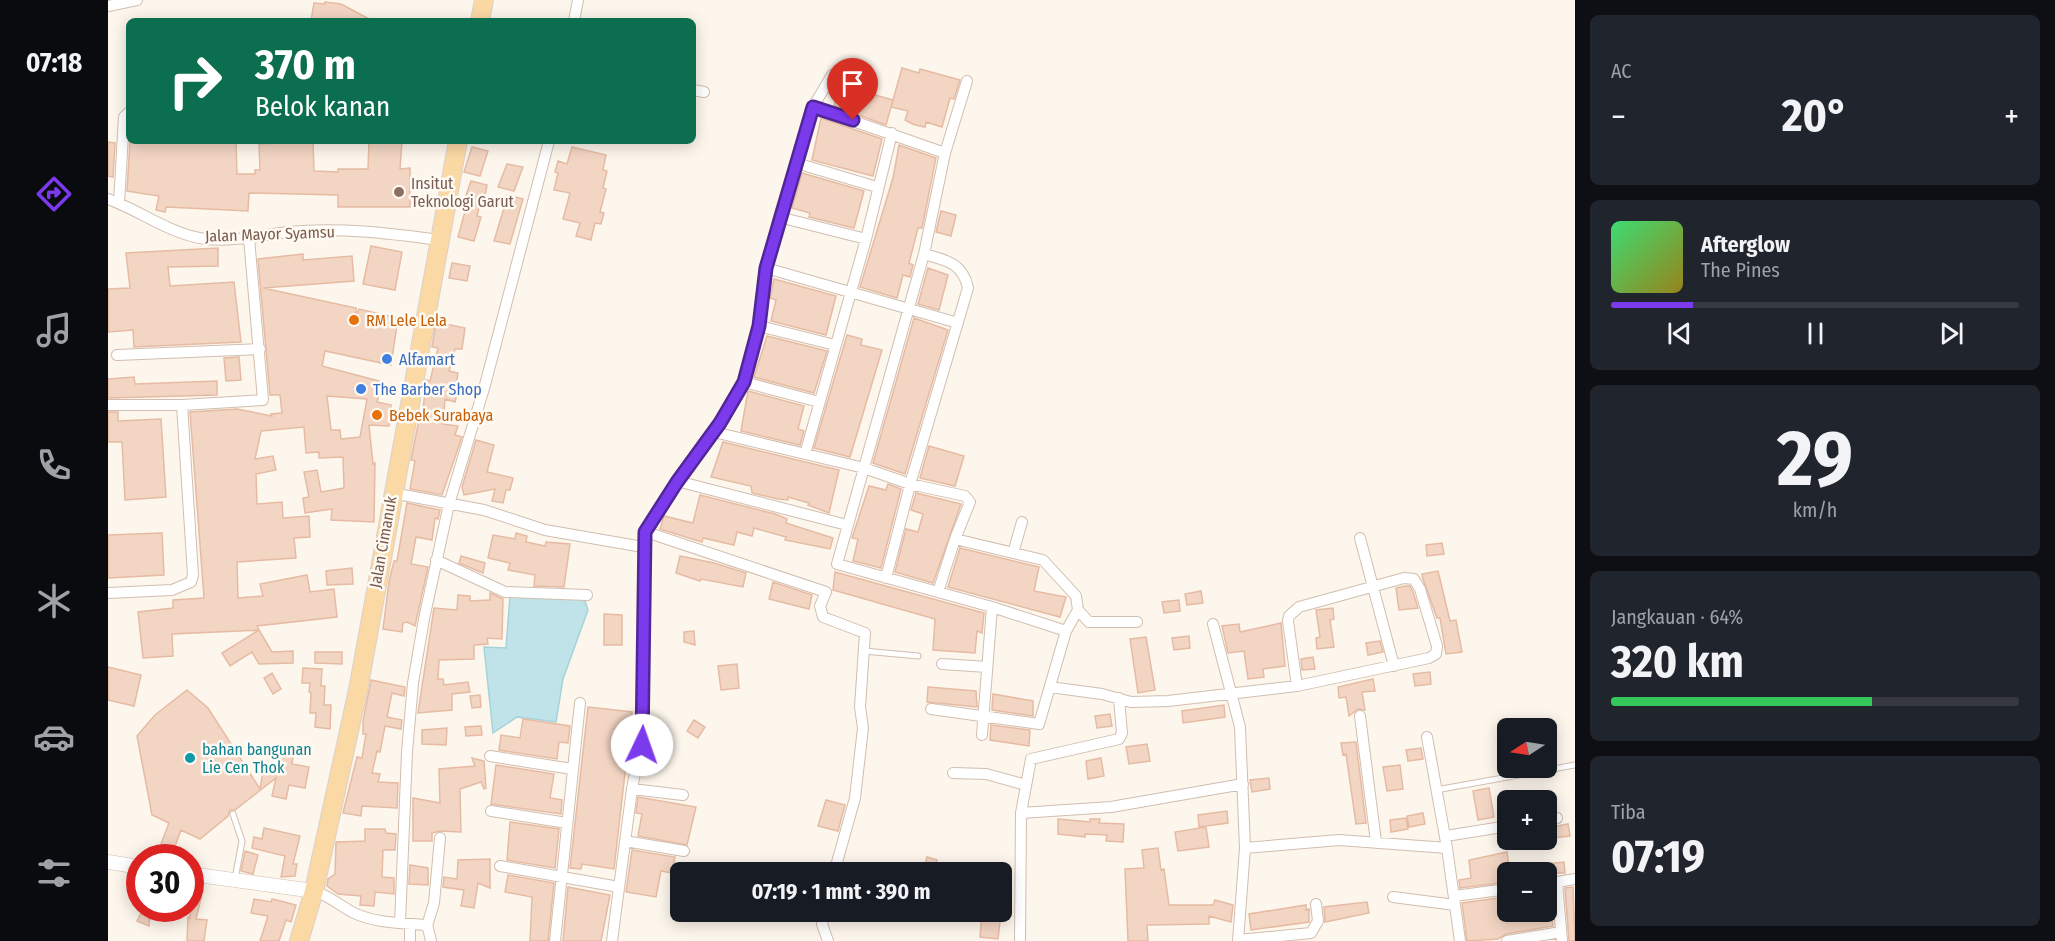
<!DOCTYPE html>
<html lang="id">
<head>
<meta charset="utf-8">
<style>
	:root { --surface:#171b24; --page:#20242c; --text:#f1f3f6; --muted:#9ea1a6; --line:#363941; --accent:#7c3aed }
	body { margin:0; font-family:"Fira Sans Condensed",sans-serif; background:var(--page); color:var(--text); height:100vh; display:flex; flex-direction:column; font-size:22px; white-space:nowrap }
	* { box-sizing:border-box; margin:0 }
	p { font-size:20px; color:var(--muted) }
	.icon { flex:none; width:33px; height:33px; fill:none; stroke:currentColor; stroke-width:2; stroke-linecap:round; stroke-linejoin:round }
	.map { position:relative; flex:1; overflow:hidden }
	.side { display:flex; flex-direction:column; gap:15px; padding:15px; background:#0d0f14; width:480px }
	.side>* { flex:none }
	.banner { position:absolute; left:18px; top:18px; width:570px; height:126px; border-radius:9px; box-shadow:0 3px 15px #0003; background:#0b6e4f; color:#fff; overflow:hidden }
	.needle { width:39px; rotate:258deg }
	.controls { position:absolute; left:1389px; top:718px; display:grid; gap:12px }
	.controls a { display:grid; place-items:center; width:60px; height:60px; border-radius:9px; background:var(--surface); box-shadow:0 3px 15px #0003; font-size:30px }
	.speed { position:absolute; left:18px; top:844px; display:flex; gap:12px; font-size:30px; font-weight:700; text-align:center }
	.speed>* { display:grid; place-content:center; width:78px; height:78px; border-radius:50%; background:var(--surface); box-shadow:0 3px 15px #0003; line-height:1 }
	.speed .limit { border:9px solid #d22; background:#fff; color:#111 }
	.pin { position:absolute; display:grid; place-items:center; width:51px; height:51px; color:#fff; margin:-62px -26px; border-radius:50% 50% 50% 0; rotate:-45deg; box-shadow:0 0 6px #0007 }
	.pin .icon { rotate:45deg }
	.me { position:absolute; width:66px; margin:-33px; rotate:3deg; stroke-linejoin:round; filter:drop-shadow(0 0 4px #0008) }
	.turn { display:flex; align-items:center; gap:21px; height:126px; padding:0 30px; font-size:27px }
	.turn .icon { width:78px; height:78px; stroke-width:2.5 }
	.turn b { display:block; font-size:42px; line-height:51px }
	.big { font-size:45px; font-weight:700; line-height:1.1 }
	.side .widget { flex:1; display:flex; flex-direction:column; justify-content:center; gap:9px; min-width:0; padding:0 21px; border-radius:9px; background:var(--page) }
	.side .dial { align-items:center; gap:0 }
	.dial b { font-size:78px; line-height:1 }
	.song { display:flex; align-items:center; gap:18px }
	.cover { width:72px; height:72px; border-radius:9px; background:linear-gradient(135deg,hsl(140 70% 55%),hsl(50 70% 35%)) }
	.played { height:6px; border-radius:3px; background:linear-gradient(90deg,var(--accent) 20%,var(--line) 20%) }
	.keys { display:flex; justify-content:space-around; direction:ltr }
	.heat { display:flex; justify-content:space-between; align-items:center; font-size:33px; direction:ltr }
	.charge { height:9px; border-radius:4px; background:linear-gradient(90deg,#34c759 64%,var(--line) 0) }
	.trip { position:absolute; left:562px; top:862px; width:342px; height:60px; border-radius:9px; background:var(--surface); box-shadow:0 3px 15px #0003; font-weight:700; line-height:60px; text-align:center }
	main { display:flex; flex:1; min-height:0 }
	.tabs { display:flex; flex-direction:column; width:108px; justify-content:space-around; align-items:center; background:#090b0e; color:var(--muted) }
	.tabs .icon { width:42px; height:42px }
	.tabs .active { color:var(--accent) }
	.tabs b { font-size:27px; color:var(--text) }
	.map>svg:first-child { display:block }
	.water { fill:#bfe3e8; stroke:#a5d3da; stroke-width:1.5 }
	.building { fill:#f3d5c3; stroke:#e6bba3; stroke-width:1.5; fill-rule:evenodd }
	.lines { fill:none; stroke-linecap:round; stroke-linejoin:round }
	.service-casing { stroke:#d1beb0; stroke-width:7 }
	.minor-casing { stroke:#d1beb0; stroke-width:12 }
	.tertiary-casing { stroke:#d1beb0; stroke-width:15 }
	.primary-casing { stroke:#dad1cd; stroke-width:20 }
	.service { stroke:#fff; stroke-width:5 }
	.minor { stroke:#fff; stroke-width:10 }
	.tertiary { stroke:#fff; stroke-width:14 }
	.primary { stroke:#fbd9a5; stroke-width:18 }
	.route-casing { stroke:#51269a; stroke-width:15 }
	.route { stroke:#7c3aed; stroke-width:10 }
	.education-dot { fill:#8d6e63; stroke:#fffaf3; stroke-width:2 }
	.food-dot { fill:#e8710a; stroke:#fffaf3; stroke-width:2 }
	.shop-dot { fill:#3f7fe0; stroke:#fffaf3; stroke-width:2 }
	.culture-dot { fill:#0f9aa8; stroke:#fffaf3; stroke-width:2 }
	.labels { text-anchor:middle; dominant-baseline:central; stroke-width:5; stroke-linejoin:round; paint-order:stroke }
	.education-label { font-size:16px; fill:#785e54; stroke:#fffaf3; text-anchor:start }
	.street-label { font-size:16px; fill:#7a5c4d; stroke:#fffaf3 }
	.food-label { font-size:16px; fill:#c56008; stroke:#fffaf3; text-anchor:start }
	.shop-label { font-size:16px; fill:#366cbe; stroke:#fffaf3; text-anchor:start }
	.culture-label { font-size:16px; fill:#0d838f; stroke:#fffaf3; text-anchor:start }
</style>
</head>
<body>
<main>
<nav class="tabs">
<b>07:18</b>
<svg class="icon active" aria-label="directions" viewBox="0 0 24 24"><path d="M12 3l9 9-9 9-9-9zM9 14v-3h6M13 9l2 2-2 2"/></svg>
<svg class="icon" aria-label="music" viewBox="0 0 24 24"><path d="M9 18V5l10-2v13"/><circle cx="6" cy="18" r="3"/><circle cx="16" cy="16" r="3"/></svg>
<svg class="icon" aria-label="phone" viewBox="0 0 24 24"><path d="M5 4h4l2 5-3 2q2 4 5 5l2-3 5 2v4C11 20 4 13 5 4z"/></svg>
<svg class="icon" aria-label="climate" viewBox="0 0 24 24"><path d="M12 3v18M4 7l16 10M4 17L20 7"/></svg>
<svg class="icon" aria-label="car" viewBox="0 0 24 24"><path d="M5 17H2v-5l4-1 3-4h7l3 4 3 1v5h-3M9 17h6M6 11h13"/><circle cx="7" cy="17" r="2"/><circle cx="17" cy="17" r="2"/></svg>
<svg class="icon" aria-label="filters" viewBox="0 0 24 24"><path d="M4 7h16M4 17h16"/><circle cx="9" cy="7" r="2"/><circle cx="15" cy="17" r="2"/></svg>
</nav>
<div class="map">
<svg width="1467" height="941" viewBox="0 0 1467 941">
	<rect width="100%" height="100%" fill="#fdf6ec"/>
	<path class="water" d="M402,596L470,598L477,601L480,610L455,679L448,722L409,717L385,733L376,647L398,648Z"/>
	<path class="building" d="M217,2L233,4L265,21H203L206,3L217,4Z
		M794,68L811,73L812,69L852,80L846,99L842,98L834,127L818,122L817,127L807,125L797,120L800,111L783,107Z
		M732,85L785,100L778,125L726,106Z
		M713,118L774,139L765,176L704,160Z
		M22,141H128L129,174H147V170H152L151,144L205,141L206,171L230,172V169H260L261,141H294L292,169L302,168V207H230V195L141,193L140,211L58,207L57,212L48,210L51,196L19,191Z
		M0,142L7,143L5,177L0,176Z
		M791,145L828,158L814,228H810L801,263L805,265L802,277L795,275L789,298L752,287L785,178Z
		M364,147L380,151L372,176L356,172Z
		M464,147L498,155L495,170L499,171L495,188L498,189L492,212L496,213L493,224L487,223L483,240L468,236L472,223L455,219L462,193L446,190L450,173L447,172L450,161L459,164Z
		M399,164L415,167L406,191L390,187Z
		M694,173L756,191L746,228L701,217L702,213L684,208Z
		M363,181L379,185L377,196L374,195L369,216L373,217L366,241L350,237L358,208L354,207Z
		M400,195L415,199L402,244L386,241Z
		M833,211L848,215L843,236L828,232Z
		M263,246L294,252L287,290L255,284Z
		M110,248V266L60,267L62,286L126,282L133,342L26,347L25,330L0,332V289L22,288L18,253Z
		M195,254V260L244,256L246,281L155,288L248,308V315L251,309L290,318L283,365L217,351L214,366L275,382L269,402L283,405L281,426L261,425L265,464L267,463L266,522L223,520L224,509L197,513L195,498L201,497L196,472L209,470L213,492L236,488L235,457L211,458V452L198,453L196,427L153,431L147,459L165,456L168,470L148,474L149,504L174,502L175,518L201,516L202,537L186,538L188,558L129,562L130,598L155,596L152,584L199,575L202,592L226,589L229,617L149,626L151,630L64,634L65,656L35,658L30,612L65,608V600L96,598L82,412L129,409L164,416L163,414L174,413L172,395H162L150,259ZM219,396L259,399L252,437L233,439L232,430H223Z
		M344,263L362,266L359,281L341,278Z
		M820,268L840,275L831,310L810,304Z
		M666,279L728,296L718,335L663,321L668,300L662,298Z
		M806,318L840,330L797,474L765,463Z
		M328,322L357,328L354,349H347L341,371L350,373L348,385L351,386L347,402L337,399L335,424L350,426L347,435L354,437L334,495L302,489L307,461L303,460L311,420L314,421L318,380L322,381L330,348L324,347Z
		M739,335L754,339L753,345L774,350L742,457L706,448Z
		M659,336L719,351L706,393L646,377Z
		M131,357L133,380L118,381L116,358Z
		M26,377L27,384L109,381V395L0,398V379Z
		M640,391L696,406L690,429L696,431L692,445L633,431Z
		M0,412H10V421L53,419L58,497L17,500L14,442H0Z
		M368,440L386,445L379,472L405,478L402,490H398L395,503L384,501L387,489L356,495L354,487Z
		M615,442L731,470L721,513L700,505L701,503L680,497V500L670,499L644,493L643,486L603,477Z
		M821,446L856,456L847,486L812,478Z
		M780,484L793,489L773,568L745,561L750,539L744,538L761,486L778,490Z
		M808,493L853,504L825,583L787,572L798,529L810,532L815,514L803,510Z
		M592,495L667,514L679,519L678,523L725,538L722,549L677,540L678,537L646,528L644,536L629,532L626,545L595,538L594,542L552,529L556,516L585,523Z
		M299,503L332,510L330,519L327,518L324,540L308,537L303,564L320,567L307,626L299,622L295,623L294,632L275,629L281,582L286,561H289Z
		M54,533L56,575L0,578V535Z
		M408,533L419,536L418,542L437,546L438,542L462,544L456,587L426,586L427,575L400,570L402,563L380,558L385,535L407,539Z
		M1334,543L1336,554L1319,556L1318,545Z
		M852,548L931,567L926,591L958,597L952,617L840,587Z
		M353,556L377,563L375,573L351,563Z
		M572,556L606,563L638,573L635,587L593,579L592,581L568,573Z
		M244,568L245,584L219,585L218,571Z
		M1330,571L1342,621L1348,620L1354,652L1338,654L1332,618H1329L1315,579L1314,574Z
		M727,572L876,613L874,633L869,631L867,653L825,650L827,619L725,590Z
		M665,582L704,595L701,609L661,599Z
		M1297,586H1302L1305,592L1310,608L1291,610L1288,588Z
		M1093,591L1095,603L1079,605L1077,594Z
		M382,593L395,599L394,639L379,638L380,644L366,645V659L331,660L330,679H335L336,685L360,682L362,692L344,694V710L310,713L326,608L349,610L350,595L362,596V601L382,600Z
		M1071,600L1072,611L1056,613L1054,602Z
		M1225,608L1226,619L1222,620L1226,647L1209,649L1208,638L1212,637L1208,610Z
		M496,614L514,615V645H496Z
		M1173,623L1177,666L1155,669L1156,677L1140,679L1136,651L1120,653L1114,626L1131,624L1132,632Z
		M151,630L164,652L185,651V663L151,664L144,652L122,666L114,653Z
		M586,631L587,645L576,642V632Z
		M1081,636L1082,648L1066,650L1064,638Z
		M1038,637L1047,690L1030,693L1022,639Z
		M1272,641L1275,652L1260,655L1258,643Z
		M207,652H234V664L207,663Z
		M1205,657L1207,669L1194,670L1193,659Z
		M629,664L631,688L613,690L610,666Z
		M0,667L33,675L26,706L0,700Z
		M195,668L214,669L213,686H217L216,705H223L222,729L207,727L208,713H202L203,693L201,692L202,683H194Z
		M1322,672L1323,684L1307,686L1305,674Z
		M164,673L173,689L165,694L156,678Z
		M1265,679L1267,691L1254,692L1257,710L1250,709L1241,716L1238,697L1231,698L1230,687Z
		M263,680L297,687L296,696L284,693L279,717L294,720L293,729L277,726L272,752L269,751L264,773L272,774L270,782L290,783L289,808L254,806L253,816L235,813L249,757L254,758L258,734H255V721Z
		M820,687L868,691L869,707L819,702Z
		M79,690L100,708L152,789L155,772L166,774L172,754L185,757L184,764L201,767L197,788L181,785L178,799L164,796L168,778L127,810H122L120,816L92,839L73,830L66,849L53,844L61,823L44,815L29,736L47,715Z
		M885,694L925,701V716L884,710Z
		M372,695L373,707L364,708L362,696Z
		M1116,705L1117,717L1075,723L1074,711Z
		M480,707L524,712L506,869L474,864L473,869L462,868Z
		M1002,714L1004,726L989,728L987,716Z
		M415,719L462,726L460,743L451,742L449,759L391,750L393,735L412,738Z
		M586,720L597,727L590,738L579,731Z
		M883,725L922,730L921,746L882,740Z
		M373,726L374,735L358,736L357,727Z
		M339,728L338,745L314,744V730Z
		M1248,742L1258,823L1248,824L1238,754L1235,755L1233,743Z
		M1039,744L1042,761L1021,764L1018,747Z
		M1313,748L1315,759L1300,761L1298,750Z
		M364,758L376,761L378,788L376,789L373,782L352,789L353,832L332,831L324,833V841H305V798L332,803L331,769L367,766Z
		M993,758L996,776L980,779L978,761Z
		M388,765L446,774L442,798L454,800L453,814L383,804Z
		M1292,765L1295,789L1279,791L1275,767Z
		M1161,778L1162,789L1144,792L1142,780Z
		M1381,788L1386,817L1370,820L1365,791Z
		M530,797L588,807L579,845L530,836L534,814L528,813Z
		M718,800L737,805L730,831L710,826Z
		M1119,811L1120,823L1091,827L1090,815Z
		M1315,813L1317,824L1301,827L1299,816Z
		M1298,818L1300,829L1283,832L1282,820Z
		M950,819L982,822V819H992L991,823L1016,824L1015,842L998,841L999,835L977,834V837L950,834Z
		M402,822L451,829L447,868L399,860Z
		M1460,824L1462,836L1445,838L1444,827Z
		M1098,827L1101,847L1070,851L1067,832Z
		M156,828L192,836L185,864H189L187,876L173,877L177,856L144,848L146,837L154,839Z
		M257,829H277L278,833L288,834L287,850H275L274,877L286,878V894L267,892L266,906L252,905L253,896L230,894L219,886L220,879L227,874L228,842L257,841Z
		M1050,848L1053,870L1056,869L1061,905H1105L1107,900L1125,905L1123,922L1101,916V924L1039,925L1040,941H1020L1017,869L1036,868L1034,850Z
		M524,850L567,857L564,873L553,871L548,897L518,892Z
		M137,851L150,855L145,874L133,871Z
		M1399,852L1402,873H1400V882L1352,888L1351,880L1363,878L1361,860Z
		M819,857L829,860L825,873H815Z
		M382,859V888L370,883L366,908L353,906L356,890L335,887L336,877L349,879L350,860Z
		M1456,862L1457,873H1440L1439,864Z
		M302,865L320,868V885L301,884Z
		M400,875L446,883L440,941H422L424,897L397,892Z
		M82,886L95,890L88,919L99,920L96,941H79L80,917L82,918Z
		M460,887L502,895L493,941H455Z
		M1465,887L1467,941H1461L1457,888Z
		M1438,891H1442L1445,926L1398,934L1390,939L1359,941L1354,903L1397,897L1402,920L1438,912Z
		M146,899L163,902L164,899L188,905L183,922L178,920L171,941H152L160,916L143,913Z
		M1259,902L1261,913L1217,922L1216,907Z
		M1198,905V910L1201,909V922L1143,930L1141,914Z
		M874,912H893L890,939L872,937Z
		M33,913H42L41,926L29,921Z"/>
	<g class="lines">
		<g class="service-casing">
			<path id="service" d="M756,651L810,656
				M1328,790L1467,765
				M125,814L134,841L127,879"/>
		</g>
		<g class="minor-casing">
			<path id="minor" d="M0,6L29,0
				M466,21L470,0
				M859,81L837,153L816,254L729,564L884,607L958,631
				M585,90L596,92
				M705,107L837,153
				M688,163L769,187
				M0,199C33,211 62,234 97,239C125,242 153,235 180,232C230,227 281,233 331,240
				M11,203L16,117L21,112
				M671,217L758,239
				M658,268L850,323
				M651,326L727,345
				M9,355L152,349
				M636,382L711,402
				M0,405H74L155,400L141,238
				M606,432L756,468L802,484L857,496L862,502L847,539L830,592
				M697,454L758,239L784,133
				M569,481L739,525
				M284,493L376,510L437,530L535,547
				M538,532L718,592L712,606L715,617L757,633L752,707L755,728L747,798L726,873
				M1252,538L1286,666
				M905,553L914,522
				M328,560L397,592L479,595
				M778,578L803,481L860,288C855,263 838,260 816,254
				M0,593L64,590L83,582L85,575L74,405
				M970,610L981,622H1029
				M1105,624L1132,727L1137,848L1130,941
				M834,664L879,667
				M942,687L994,694L1023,702L1060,701L1189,686L1321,658L1328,654L1329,646L1312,589L1306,579L1296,578L1191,607L1181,616L1180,621L1189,686
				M823,709L931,724L958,631L970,610L968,596L935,560L847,539
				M1252,716L1268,842
				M874,735L884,607
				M1319,737L1339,848
				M382,756L464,769
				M845,773L878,774L918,785
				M524,789L575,795
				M383,811L459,823
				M913,813L1003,807L1135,784
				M1438,820L1449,818
				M1338,836L1400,826
				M517,841L576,851
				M1137,848L1231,840L1339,848L1352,941
				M392,866L511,887
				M1449,883L1454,941
				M1438,884L1467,879
				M206,891C222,896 232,906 246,913C267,923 293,923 316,925L320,928L323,941
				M1346,896L1400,889
				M1285,897L1347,905
				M717,912L714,924L720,941
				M292,923L299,752L305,683L316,619L341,504L377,385L441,141
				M302,924V941
				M319,926L326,903L332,838
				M1130,940L1203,933L1210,921L1208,904
				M447,941L472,703
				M504,941L524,789L536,725L534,664L538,532L569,481L612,423L636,382L651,326L658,268L671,217L705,107L724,75
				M912,941L913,813L923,759L1011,739L1014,733L1011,698
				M1399,941L1453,932"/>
		</g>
		<g class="tertiary-casing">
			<path id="tertiary" d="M0,862L32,867
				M82,874L206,891"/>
		</g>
		<g class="primary-casing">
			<path id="primary" d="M372,21L376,0
				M191,941L206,891L250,690L350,141"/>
		</g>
		<use href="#service" class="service"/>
		<use href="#minor" class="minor"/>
		<use href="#tertiary" class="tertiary"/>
		<use href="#primary" class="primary"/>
	</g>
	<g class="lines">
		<g class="route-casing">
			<path id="route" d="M534,745L537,532L569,482L612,423L636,382L651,326L658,268L705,107L745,120"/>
		</g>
		<use href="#route" class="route"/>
	</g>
	<circle class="education-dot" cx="291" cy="192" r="6"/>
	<g class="food-dot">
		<circle cx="246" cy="320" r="6"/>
		<circle cx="269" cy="415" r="6"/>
	</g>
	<g class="shop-dot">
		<circle cx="279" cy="359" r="6"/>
		<circle cx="253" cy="389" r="6"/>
	</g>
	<circle class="culture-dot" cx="82" cy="758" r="6"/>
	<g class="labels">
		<g class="education-label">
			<text x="303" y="183">Insitut<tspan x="303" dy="18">Teknologi Garut</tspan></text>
		</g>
		<g class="street-label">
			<text transform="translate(162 234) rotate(-2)">Jalan Mayor Syamsu</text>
			<text transform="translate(275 542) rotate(-80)">Jalan Cimanuk</text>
		</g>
		<g class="food-label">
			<text x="258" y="320">RM Lele Lela</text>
			<text x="281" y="415">Bebek Surabaya</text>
		</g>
		<g class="shop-label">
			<text x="291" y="359">Alfamart</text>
			<text x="265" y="389">The Barber Shop</text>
		</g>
		<g class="culture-label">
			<text x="94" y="749">bahan bangunan<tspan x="94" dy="18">Lie Cen Thok</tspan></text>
		</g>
	</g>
</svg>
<div class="controls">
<a><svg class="needle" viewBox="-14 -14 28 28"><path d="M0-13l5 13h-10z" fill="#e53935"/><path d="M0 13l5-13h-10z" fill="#9ea1a6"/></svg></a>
<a>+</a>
<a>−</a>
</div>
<div class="speed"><div class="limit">30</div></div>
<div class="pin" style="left:745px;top:120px;background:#d93025"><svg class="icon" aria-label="arrive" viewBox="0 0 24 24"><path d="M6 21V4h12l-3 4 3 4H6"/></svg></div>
<svg class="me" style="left:534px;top:745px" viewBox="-20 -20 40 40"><circle r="19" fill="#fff"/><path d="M0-13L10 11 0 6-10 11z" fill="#7c3aed"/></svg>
<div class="trip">07:19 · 1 mnt · 390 m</div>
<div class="banner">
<div class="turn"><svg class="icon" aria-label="right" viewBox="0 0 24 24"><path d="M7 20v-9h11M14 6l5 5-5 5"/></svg><div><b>370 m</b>Belok kanan</div></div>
</div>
</div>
<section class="side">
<div class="widget"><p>AC</p>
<div class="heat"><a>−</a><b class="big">20°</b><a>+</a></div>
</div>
<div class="widget">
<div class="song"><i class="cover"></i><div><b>Afterglow</b><p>The Pines</p></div></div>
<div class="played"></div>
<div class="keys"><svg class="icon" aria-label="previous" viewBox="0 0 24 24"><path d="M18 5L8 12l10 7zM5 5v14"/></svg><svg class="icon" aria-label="pause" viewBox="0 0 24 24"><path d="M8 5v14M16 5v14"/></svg><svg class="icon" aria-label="next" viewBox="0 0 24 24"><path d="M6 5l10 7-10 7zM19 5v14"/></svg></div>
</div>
<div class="widget dial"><b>29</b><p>km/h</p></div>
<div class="widget"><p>Jangkauan · 64%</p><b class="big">320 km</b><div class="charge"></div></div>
<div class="widget"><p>Tiba</p><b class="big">07:19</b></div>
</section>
</main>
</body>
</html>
